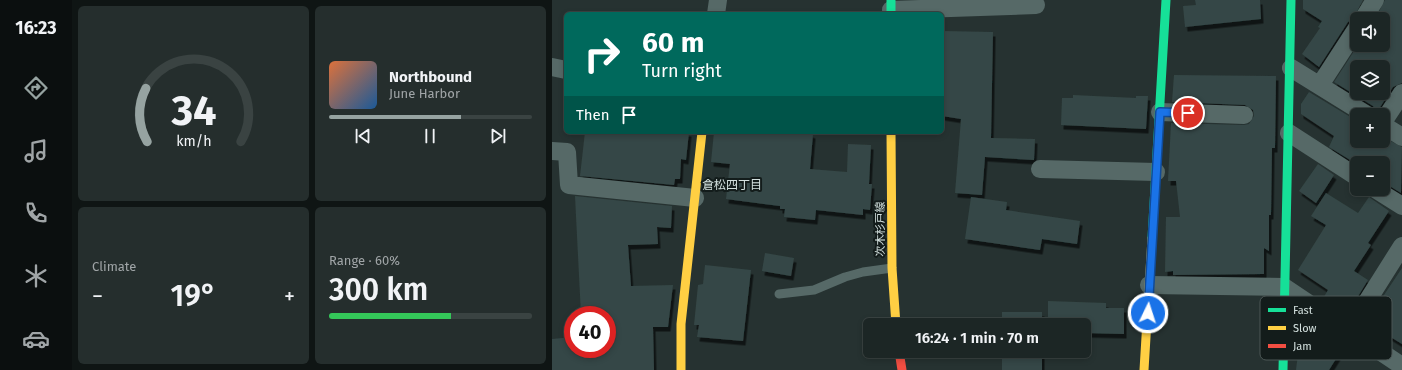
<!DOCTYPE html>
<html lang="en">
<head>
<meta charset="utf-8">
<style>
	:root { --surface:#1c2625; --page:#252e2d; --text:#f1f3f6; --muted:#a0a5a7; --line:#3a4342; --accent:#96a3a1 }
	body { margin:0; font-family:"Fira Sans","Noto Sans JP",sans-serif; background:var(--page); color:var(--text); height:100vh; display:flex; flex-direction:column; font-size:15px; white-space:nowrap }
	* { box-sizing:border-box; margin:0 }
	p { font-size:13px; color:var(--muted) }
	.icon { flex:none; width:22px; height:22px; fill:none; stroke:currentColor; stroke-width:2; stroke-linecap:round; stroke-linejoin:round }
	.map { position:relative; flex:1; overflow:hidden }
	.panel { display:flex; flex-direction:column; gap:6px; padding:6px; background:#0f1514; width:480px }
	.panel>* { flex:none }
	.banner { position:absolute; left:12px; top:12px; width:380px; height:122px; border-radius:6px; box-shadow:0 2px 6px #0003,0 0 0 1px var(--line); background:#00695c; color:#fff; overflow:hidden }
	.buttons { position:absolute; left:798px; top:12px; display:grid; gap:8px }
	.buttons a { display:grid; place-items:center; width:40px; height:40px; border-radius:6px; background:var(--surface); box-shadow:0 2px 6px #0003,0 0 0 1px var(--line); font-size:20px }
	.speed { position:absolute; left:12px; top:306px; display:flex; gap:8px; font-size:20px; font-weight:700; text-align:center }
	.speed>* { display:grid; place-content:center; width:52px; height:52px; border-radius:50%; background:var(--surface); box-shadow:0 2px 6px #0003,0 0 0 1px var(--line); line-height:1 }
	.speed .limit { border:6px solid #d22; background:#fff; color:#111 }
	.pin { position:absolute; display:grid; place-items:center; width:34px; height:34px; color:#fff; margin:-17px; border:2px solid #fff; border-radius:50%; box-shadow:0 1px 4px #0007 }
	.me { position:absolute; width:44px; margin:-22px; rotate:4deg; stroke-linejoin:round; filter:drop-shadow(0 0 3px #0008) }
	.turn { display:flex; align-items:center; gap:14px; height:84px; padding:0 12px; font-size:18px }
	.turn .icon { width:52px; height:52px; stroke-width:2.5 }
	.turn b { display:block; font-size:28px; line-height:34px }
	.then { display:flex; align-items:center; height:38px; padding:0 12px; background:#0003; gap:8px; font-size:15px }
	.big { font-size:30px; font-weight:600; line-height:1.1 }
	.panel .tile { flex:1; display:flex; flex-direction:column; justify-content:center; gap:6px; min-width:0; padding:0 14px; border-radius:6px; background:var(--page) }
	.panel .dial { align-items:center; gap:0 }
	.dial svg { height:104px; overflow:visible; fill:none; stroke:var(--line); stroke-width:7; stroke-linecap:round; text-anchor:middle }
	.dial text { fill:var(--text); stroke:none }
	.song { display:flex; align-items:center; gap:12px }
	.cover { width:48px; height:48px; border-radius:6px; background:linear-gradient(135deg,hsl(20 70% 55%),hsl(210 70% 35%)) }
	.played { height:4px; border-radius:2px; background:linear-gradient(90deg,var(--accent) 65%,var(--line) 65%) }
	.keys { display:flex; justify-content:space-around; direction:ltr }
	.heat { display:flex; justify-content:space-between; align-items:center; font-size:22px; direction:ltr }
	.charge { height:6px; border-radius:3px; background:linear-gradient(90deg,#34c759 60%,var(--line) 0) }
	.panel .tiles { flex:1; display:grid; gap:6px; grid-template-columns:repeat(2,1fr) }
	.trip { position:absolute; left:311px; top:318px; width:228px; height:40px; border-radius:6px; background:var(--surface); box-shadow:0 2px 6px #0003,0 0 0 1px var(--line); font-weight:600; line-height:40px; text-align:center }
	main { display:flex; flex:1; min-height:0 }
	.tab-bar { display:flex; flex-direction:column; width:72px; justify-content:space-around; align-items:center; background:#0b0f0f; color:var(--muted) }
	.tab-bar .icon { width:28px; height:28px }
	.tab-bar .on { color:var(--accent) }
	.tab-bar b { font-size:18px; color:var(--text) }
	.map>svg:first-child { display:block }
	.building { fill:#354746; fill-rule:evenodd; filter:url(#shadow) }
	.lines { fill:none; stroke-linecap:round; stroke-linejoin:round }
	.lane { stroke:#566967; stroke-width:9 }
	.street { stroke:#566967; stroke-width:18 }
	.fast { stroke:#16e098; stroke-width:9 }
	.slow { stroke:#ffcf43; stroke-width:9 }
	.jam { stroke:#f24e42; stroke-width:9 }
	.route-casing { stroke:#114b97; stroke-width:10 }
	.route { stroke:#1a73e8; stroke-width:7 }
	.labels { text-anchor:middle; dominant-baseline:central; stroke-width:4; stroke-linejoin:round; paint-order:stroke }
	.street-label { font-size:11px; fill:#d3e0de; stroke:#131c1b }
	.neighbourhood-label { font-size:12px; fill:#d3e0de; stroke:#131c1b }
	.key { fill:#131c1b; stroke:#4d5756; stroke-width:1 }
	.key-label { font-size:11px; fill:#d3e0de }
</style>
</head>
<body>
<main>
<nav class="tab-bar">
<b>16:23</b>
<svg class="icon on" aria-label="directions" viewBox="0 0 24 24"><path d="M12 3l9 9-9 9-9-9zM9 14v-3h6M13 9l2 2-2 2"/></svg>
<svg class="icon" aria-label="music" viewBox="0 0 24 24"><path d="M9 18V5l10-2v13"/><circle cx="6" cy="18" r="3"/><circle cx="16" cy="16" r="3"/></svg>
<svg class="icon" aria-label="phone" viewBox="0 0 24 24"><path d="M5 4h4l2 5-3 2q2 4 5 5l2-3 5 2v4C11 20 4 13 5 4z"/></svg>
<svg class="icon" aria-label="climate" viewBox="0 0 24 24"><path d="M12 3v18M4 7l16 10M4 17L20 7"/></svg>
<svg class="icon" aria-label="car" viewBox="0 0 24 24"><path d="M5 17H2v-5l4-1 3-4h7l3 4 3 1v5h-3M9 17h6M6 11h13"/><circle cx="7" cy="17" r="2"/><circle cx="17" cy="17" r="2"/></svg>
</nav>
<section class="panel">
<div class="tiles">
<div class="tile dial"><svg viewBox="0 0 100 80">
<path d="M14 69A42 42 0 1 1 86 69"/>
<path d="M14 69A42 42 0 0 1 13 28" stroke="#96a3a1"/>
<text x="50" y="56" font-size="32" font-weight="700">34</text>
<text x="50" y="72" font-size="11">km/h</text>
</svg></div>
<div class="tile">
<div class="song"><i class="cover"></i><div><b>Northbound</b><p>June Harbor</p></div></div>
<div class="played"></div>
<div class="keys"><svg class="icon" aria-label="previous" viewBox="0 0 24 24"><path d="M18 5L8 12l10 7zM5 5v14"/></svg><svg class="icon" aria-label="pause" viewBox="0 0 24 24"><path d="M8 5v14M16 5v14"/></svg><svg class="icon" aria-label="next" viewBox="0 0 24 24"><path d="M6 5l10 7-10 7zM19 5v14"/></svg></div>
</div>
<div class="tile"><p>Climate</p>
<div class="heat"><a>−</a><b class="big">19°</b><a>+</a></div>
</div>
<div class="tile"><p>Range · 60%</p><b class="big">300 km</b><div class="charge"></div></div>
</div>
</section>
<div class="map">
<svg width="850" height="370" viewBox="0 0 850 370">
	<defs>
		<filter id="shadow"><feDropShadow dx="2.5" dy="4.5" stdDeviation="0" flood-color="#0009"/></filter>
	</defs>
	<rect width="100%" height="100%" fill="#263231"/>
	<path class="building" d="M643,0H708L709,19L633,27L631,6L644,5Z
		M751,0H811L801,19L796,22L767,67L750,54L768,28L766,27L770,21L751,9Z
		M833,0H850V83L841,87L825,112L821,106L782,82L806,45H831V19H823ZM805,67H831V93H805Z
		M390,31L441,32L439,138L483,139L482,160L433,157L430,195L403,193L409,119L390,116Z
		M622,75L724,76L723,148H720L719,215H717V251L712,248V274L621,275V271L613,272L614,217H628L624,181H616L619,123L692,125L697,124L702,116L701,110L693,105L620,102Z
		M757,92L805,121V141H831V137L850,147L849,193L831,182V176L839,163H803L777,147L782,136L749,114V104Z
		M521,95L584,98V96H596L594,129L509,125L510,98H521Z
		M33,132H137L134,160L129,159L128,179H123L122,185L28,176Z
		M162,132H254L261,134L258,169L295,172L296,144L319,145L317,184H320L318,210L311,209V215L264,210L263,220L232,217L233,209H228V206L174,199L178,164L159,162Z
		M766,164L782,175L764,203L747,191Z
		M774,193L806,213L817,197L837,211L816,243L819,245L802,271L816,280L794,316L770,300L776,290L746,270L774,225L759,216Z
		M23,196L120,206L119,228L105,227L106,244L76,245L79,286L121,285L116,327H101L102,370H0V339L21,337V349H55V315H29Z
		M419,197L455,202L454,210L528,221L525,244L490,239L488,250L413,239Z
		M213,253L242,258L239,276L210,271Z
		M153,265L199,270L191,341L145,337L147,325H142L146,285L151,284Z
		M850,268V344L814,322Z
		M496,301L554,303V308H572V334L532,333V325H496Z
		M450,312H490V325H450Z
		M759,318L787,337L779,349L787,354L777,370H744L747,346L744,342Z
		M450,351H490V370H450Z"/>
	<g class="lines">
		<path class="lane" d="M227,294L262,290L293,277L311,272L340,268"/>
		<path class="street" d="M339,10L484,5
			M164,14L166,0
			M811,19L823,0
			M0,67L14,70
			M739,68L815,115
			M768,85L805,28
			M608,112L692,115
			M831,122L850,93
			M831,125L850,137
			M737,133L805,177
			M0,151L15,152L17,185L143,198
			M488,169L604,172
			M823,189L850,206
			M597,285L732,287L850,366
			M797,330L850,246"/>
		<path class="fast" d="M339,0V14
			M600,238L614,0
			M731,370L739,0"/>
		<path class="slow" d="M339,132L340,268L344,325
			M129,370V324L150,132
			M592,370L600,238"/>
		<path class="jam" d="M347,351L350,370"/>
	</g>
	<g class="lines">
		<g class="route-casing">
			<path id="route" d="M596,313L608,112L636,113"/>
		</g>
		<use href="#route" class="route"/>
	</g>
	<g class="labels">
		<g class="street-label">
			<text transform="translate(328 229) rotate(-90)">次木杉戸線</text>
		</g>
		<g class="neighbourhood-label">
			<text x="180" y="185">倉松四丁目</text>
		</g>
	</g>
	<rect x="708" y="296" width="132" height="64" rx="6" class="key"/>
	<rect x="716" y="308" width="18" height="4" fill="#16e098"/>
	<rect x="716" y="326" width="18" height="4" fill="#ffcf43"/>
	<rect x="716" y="344" width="18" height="4" fill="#f24e42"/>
	<g class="key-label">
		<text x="741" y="314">Fast</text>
		<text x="741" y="332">Slow</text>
		<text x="741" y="350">Jam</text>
	</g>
</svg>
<div class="buttons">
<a><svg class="icon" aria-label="sound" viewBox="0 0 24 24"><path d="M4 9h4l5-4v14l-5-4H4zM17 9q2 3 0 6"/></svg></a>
<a><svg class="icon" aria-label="layers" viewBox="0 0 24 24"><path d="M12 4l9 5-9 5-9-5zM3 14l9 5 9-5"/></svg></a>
<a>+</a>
<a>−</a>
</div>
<div class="speed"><div class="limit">40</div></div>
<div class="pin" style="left:636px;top:113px;background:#d93025"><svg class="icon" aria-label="arrive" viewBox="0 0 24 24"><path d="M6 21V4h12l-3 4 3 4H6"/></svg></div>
<svg class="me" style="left:596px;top:313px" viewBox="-20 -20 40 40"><circle r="17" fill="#1a73e8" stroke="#fff" stroke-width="3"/><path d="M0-11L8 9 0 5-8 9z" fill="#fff"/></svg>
<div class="trip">16:24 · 1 min · 70 m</div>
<div class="banner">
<div class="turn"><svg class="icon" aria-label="right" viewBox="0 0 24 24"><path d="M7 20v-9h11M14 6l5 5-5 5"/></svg><div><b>60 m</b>Turn right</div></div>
<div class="then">Then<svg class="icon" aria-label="arrive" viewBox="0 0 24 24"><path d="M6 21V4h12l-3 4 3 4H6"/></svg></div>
</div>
</div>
</main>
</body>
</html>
